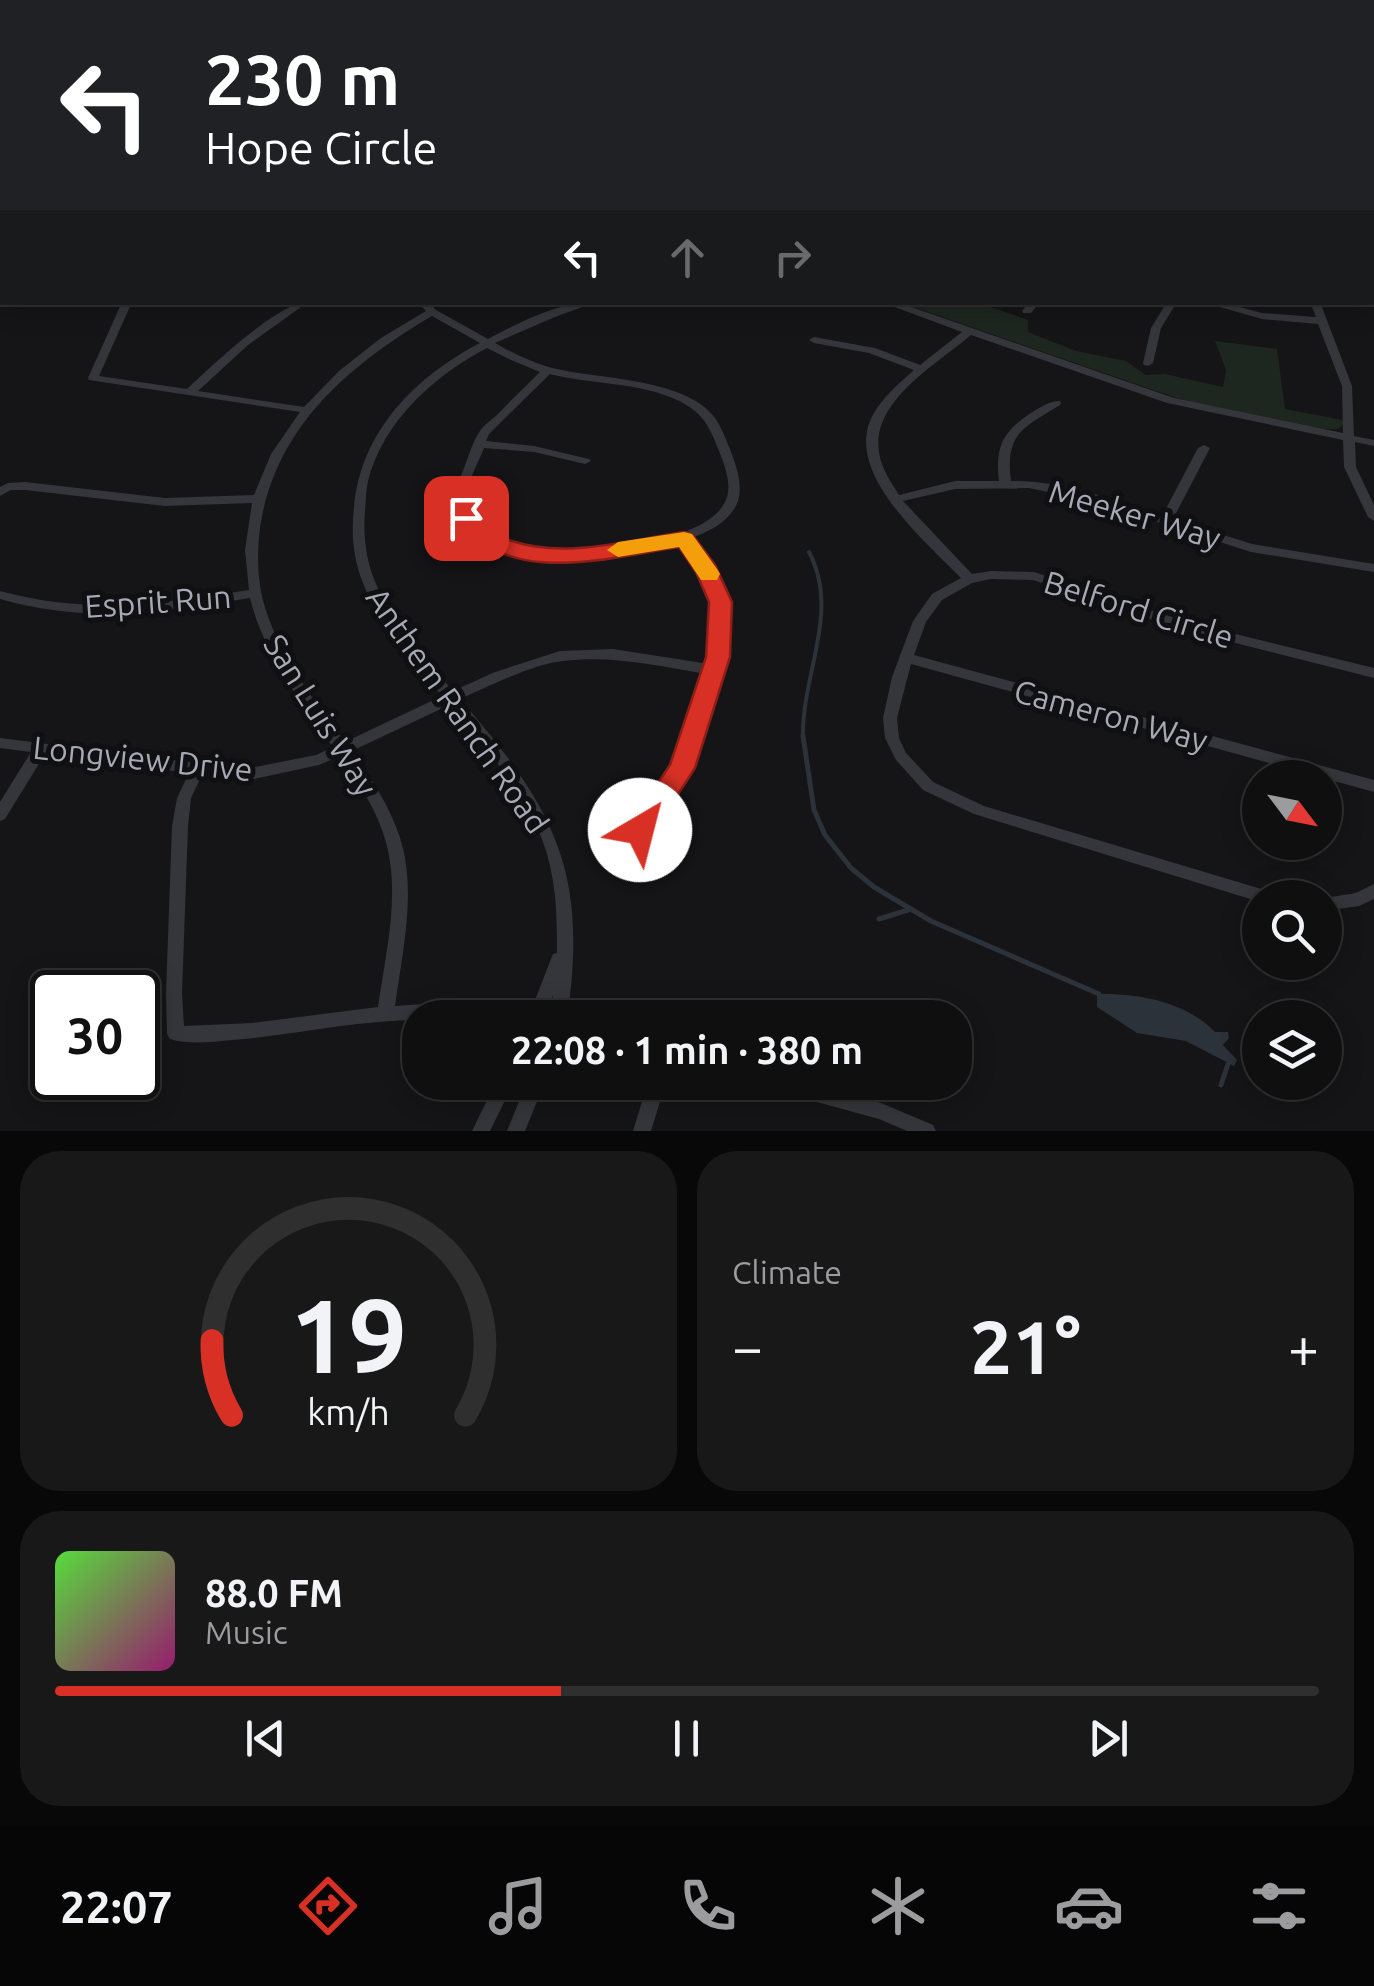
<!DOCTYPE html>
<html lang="en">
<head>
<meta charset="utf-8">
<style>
	:root { --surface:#100f10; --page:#191819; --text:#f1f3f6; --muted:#9c9c9f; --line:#302f30; --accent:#d93025 }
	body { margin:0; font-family:Ubuntu,sans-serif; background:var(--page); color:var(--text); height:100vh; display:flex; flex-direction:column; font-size:38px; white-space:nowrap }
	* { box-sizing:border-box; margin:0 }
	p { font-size:32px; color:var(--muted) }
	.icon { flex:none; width:55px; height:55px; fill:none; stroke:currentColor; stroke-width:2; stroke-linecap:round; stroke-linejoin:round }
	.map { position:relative; height:1131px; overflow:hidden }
	.drawer { display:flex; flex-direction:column; gap:20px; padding:20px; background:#090809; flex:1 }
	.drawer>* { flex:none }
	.guide { position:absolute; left:0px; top:0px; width:1375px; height:305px; box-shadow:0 5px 25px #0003,0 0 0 2px var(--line); background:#202124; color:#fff; overflow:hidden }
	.needle { width:65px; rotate:122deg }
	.tools { position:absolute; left:1242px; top:760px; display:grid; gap:20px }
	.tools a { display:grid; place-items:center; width:100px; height:100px; border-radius:50%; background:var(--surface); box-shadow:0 5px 25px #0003,0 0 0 2px var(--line); font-size:50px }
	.speed { position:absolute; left:30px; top:970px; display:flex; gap:20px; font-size:50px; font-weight:700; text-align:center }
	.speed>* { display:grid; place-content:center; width:130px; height:130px; border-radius:50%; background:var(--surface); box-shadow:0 5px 25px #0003,0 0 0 2px var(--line); line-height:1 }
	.speed .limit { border:5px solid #111; border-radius:15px; background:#fff; color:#111 }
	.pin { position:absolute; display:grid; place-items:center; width:85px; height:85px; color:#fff; margin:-42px; border-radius:20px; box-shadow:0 5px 15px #0006 }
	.me { position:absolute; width:110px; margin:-55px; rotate:37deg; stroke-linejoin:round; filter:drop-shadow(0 0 8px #0008) }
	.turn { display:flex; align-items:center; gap:35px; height:210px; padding:0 40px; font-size:45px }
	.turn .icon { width:130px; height:130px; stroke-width:2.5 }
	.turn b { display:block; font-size:70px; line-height:85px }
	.lanes { display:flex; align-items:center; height:95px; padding:0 40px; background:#0003; justify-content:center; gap:50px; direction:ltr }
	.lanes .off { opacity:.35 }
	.big { font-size:75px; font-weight:700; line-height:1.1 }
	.drawer .widget { flex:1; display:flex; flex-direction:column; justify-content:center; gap:15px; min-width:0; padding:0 35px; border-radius:40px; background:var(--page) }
	.drawer .dial { align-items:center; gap:0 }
	.dial svg { height:260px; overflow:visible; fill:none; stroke:var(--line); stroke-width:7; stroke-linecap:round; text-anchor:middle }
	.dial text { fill:var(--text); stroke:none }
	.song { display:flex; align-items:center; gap:30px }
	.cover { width:120px; height:120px; border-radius:15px; background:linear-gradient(135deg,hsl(110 70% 55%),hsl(320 70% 35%)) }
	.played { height:10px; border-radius:5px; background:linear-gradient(90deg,var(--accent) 40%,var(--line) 40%) }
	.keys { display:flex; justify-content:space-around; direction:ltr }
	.heat { display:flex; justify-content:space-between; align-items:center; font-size:55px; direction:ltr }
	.drawer .tiles { flex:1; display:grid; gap:20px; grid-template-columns:1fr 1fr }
	.widget:last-child { grid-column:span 2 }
	.trip { position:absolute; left:402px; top:1000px; width:570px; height:100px; border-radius:40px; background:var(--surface); box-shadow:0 5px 25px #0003,0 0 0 2px var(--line); font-weight:700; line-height:100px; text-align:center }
	.dock { display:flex; height:160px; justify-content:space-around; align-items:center; background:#060606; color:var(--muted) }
	.dock .icon { width:70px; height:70px }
	.dock .on { color:var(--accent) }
	.dock b { font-size:45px; color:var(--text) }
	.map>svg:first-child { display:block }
	.green { fill:#1e2620 }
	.water { fill:#2b323a }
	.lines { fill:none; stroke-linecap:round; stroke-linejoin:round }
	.stream-far1 { stroke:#2b323a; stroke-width:4 }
	.stream { stroke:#2b323a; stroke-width:5 }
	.minor { fill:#35363b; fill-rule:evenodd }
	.highway { stroke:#61636c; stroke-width:20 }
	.route { fill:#d93025; stroke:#8d1f18; stroke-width:2.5 }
	.slow { fill:#f59e0b }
	.labels { text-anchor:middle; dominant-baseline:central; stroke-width:10; stroke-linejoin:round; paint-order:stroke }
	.street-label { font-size:32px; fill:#a6aab6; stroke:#100f11 }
</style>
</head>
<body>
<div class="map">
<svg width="1374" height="1131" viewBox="0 0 1374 1131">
	<rect width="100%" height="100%" fill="#151416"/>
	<path class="green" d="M0,0H234L2,2L0,150Z
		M655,0H1374V232L1372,2Z
		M902,303H979L1028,320V332L1076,351L1126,361L1146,375L1165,374L1223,387L1226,370L1215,341L1277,349L1285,409L1343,420V425L1338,429H1320L1191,403Z"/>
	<path class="water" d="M1097,994C1138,993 1185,1001 1215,1032H1228L1229,1038L1223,1045L1237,1060L1234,1066L1186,1041L1137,1033L1097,1007Z"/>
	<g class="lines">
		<path class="stream-far1" d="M803,739C801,674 841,613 809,552"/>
		<path class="stream" d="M803,736L814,810L825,835L851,868L874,887L931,921L1099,994
			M879,919L908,910
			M1221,1085L1228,1064"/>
		<path class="minor" d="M122,302H132L99,376L187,389C211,367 278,302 308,302L248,345L198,391L304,407L339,371L381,338L426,311L417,302H428L436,310L488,339C520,322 559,302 596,302L555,317L495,343C518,356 541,367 567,371C608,379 693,381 717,421C722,429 726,440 730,449C736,465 743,484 738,501C731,521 709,532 691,538L711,567L726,602L725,657L689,769L645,834L640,836L635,834L632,830L675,767L706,674C659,666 612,655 564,661C532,664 490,686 460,699C554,808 589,871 567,1018H550L553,995L545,1018H528L551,959L553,954L557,953V947C557,916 556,885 547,854C530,797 487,749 449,705L352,751C373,780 394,813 403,848C415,899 402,955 395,1006C424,1003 457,1004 485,1013L487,1018H420V1020C357,1020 295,1035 232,1040C213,1042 189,1045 170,1039L167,1034L166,993L172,826L177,798L189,773L45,754L5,819L0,821V802L31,752L0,748V738L245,769L316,755L333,747C300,701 264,655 250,598C161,612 89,624 0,599V591C89,615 160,604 249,590L245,550L252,503L165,506L25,490H11L0,496V487L8,483L25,482L165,498L254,495L271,454L300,412L89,380L88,378ZM432,316L480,343C415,377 361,431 354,507C351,533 353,558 363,583C379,625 413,662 442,696L345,742C313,699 279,656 264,604C257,580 257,552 260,528C275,427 349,365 432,316ZM487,348L511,360L540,372C526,386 511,400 497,415C491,420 484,425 480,431C472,442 468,459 462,473C453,495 451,509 468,529C514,579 623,561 681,542L699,568L714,602L711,657L709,664L613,649L560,651L495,672L453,691C426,659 393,625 377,586C366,562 363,537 365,511C366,501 366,490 368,481C383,421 435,375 487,348ZM550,374C589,384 632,382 670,397C700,409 708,422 719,451C725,466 733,487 725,502C705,545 574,557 532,551C515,549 498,541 484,530C476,524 468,515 467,506C464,486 477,466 484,448L534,452L585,464L591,461L589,459L534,446L486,441L489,434ZM340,756C356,779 373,804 382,830C403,886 386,950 378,1007L252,1023L184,1026L182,993L188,826L191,798L202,775L245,781L319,765Z
			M881,302H897L1174,398L1343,433L1342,386L1318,324L1262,319L1202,302H1221L1262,313L1316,317L1310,302H1320L1352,386L1354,436L1374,440V446L1355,442L1356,467L1374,505V521L1368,517L1344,467L1343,440L1167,403L971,335C937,364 871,401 879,452C881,468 891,482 899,495L955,481H999C995,447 1002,432 1031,413C1041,407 1049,401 1060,401L1061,403L1060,405C1023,428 1005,433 1011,481C1061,480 1115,500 1162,516L1198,448L1204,445L1210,448L1173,519L1252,544L1374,564V572L1251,552L1095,502L1029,488L955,489L903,501L972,574L991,571L1034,572L1187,622L1374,668V678L1180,629L1033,580L991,579L972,583L942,600L926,622L914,655L1374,780V792L911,664L897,718L899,738L906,753L933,782L984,806L1268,891L1274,893L1276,898H1260V902L974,814L923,790L896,760L885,738L883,718L892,677L913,621L932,594L961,578C928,544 857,484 867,431C872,406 896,386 914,370L869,353L814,343L809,340L814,337L875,348L920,365L962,332Z
			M1029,302H1040L1031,313H1023L1022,311Z
			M1167,302H1177L1161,328L1153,363L1148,366L1144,365L1143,363L1151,328Z
			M1374,884V899L1359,906L1325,911V898L1356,893Z
			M496,1082H514L490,1131H472Z
			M527,1082H545L525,1131H507Z
			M648,1082H666L651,1131H633Z
			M764,1082H806L881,1103L933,1125L936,1131H907L879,1119L773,1090L767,1088Z"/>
		<path class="highway" d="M264,2L267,0
			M286,2L289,0
			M0,190L2,189
			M0,211L2,209"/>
	</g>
	<path class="route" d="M466,512C484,516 494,536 512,541C566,559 629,540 684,532L692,534L715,565L732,602L730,657L695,768L650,838L640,841L630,838L626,830L670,765L706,657L709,602L696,572L679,547C605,558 509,588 455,518Z"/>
	<path class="slow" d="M684,532L692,534L717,569L720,574L717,580H701L679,547L618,557L607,550L618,542Z"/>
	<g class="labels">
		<g class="street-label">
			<text transform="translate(1135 514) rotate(16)">Meeker Way</text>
			<text transform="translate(158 601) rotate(-4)">Esprit Run</text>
			<text transform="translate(1139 609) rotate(17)">Belford Circle</text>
			<text transform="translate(458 710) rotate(55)">Anthem Ranch Road</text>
			<text transform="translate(321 715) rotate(58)">San Luis Way</text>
			<text transform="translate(1111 715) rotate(15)">Cameron Way</text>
			<text transform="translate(143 758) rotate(6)">Longview Drive</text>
		</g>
	</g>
</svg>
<div class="tools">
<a><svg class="needle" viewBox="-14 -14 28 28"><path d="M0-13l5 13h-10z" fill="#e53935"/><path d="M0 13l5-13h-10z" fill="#9c9c9f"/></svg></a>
<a><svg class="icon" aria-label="search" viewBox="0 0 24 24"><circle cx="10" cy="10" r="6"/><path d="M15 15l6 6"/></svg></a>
<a><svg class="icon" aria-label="layers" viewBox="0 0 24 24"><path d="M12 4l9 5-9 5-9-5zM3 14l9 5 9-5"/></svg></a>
</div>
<div class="speed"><div class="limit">30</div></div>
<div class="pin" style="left:466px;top:518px;background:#d93025"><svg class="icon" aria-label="arrive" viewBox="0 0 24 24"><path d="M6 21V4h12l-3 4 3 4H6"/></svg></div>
<svg class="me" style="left:640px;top:830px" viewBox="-20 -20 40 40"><circle r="19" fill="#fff"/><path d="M0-13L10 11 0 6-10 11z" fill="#d93025"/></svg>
<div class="trip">22:08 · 1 min · 380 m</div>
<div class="guide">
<div class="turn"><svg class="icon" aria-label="left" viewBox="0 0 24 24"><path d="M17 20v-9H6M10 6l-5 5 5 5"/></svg><div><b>230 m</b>Hope Circle</div></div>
<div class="lanes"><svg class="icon" aria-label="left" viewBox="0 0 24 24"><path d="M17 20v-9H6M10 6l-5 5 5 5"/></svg><svg class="icon off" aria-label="ahead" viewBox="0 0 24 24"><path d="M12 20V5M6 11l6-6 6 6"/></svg><svg class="icon off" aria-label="right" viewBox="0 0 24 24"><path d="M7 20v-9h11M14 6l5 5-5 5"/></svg></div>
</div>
</div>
<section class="drawer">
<div class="tiles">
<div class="widget dial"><svg viewBox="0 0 100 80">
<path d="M14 69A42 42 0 1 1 86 69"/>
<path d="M14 69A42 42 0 0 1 8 46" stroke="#d93025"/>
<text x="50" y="56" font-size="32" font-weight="700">19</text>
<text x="50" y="72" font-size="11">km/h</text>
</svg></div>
<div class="widget"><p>Climate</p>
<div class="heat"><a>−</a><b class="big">21°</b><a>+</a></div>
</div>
<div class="widget">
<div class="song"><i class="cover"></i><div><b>88.0 FM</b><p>Music</p></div></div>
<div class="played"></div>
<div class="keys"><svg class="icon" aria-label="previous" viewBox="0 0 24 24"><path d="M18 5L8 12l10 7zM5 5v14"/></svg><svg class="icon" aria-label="pause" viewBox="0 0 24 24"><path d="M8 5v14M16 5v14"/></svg><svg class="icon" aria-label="next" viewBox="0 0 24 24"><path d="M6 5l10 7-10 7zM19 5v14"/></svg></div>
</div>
</div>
</section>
<nav class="dock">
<b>22:07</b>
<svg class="icon on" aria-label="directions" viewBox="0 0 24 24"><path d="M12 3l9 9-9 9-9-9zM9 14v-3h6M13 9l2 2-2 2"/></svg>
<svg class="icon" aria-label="music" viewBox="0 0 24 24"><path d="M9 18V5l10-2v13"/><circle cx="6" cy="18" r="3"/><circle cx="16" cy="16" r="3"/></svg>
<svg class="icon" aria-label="phone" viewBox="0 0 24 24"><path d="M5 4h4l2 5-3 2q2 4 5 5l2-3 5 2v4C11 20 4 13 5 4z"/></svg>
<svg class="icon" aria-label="climate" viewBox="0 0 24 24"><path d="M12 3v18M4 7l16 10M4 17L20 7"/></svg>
<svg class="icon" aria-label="car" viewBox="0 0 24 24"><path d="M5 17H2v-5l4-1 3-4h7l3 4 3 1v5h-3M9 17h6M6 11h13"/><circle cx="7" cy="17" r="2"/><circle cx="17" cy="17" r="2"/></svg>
<svg class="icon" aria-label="filters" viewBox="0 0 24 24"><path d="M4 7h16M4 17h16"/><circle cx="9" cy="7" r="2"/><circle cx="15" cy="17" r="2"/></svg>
</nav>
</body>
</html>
